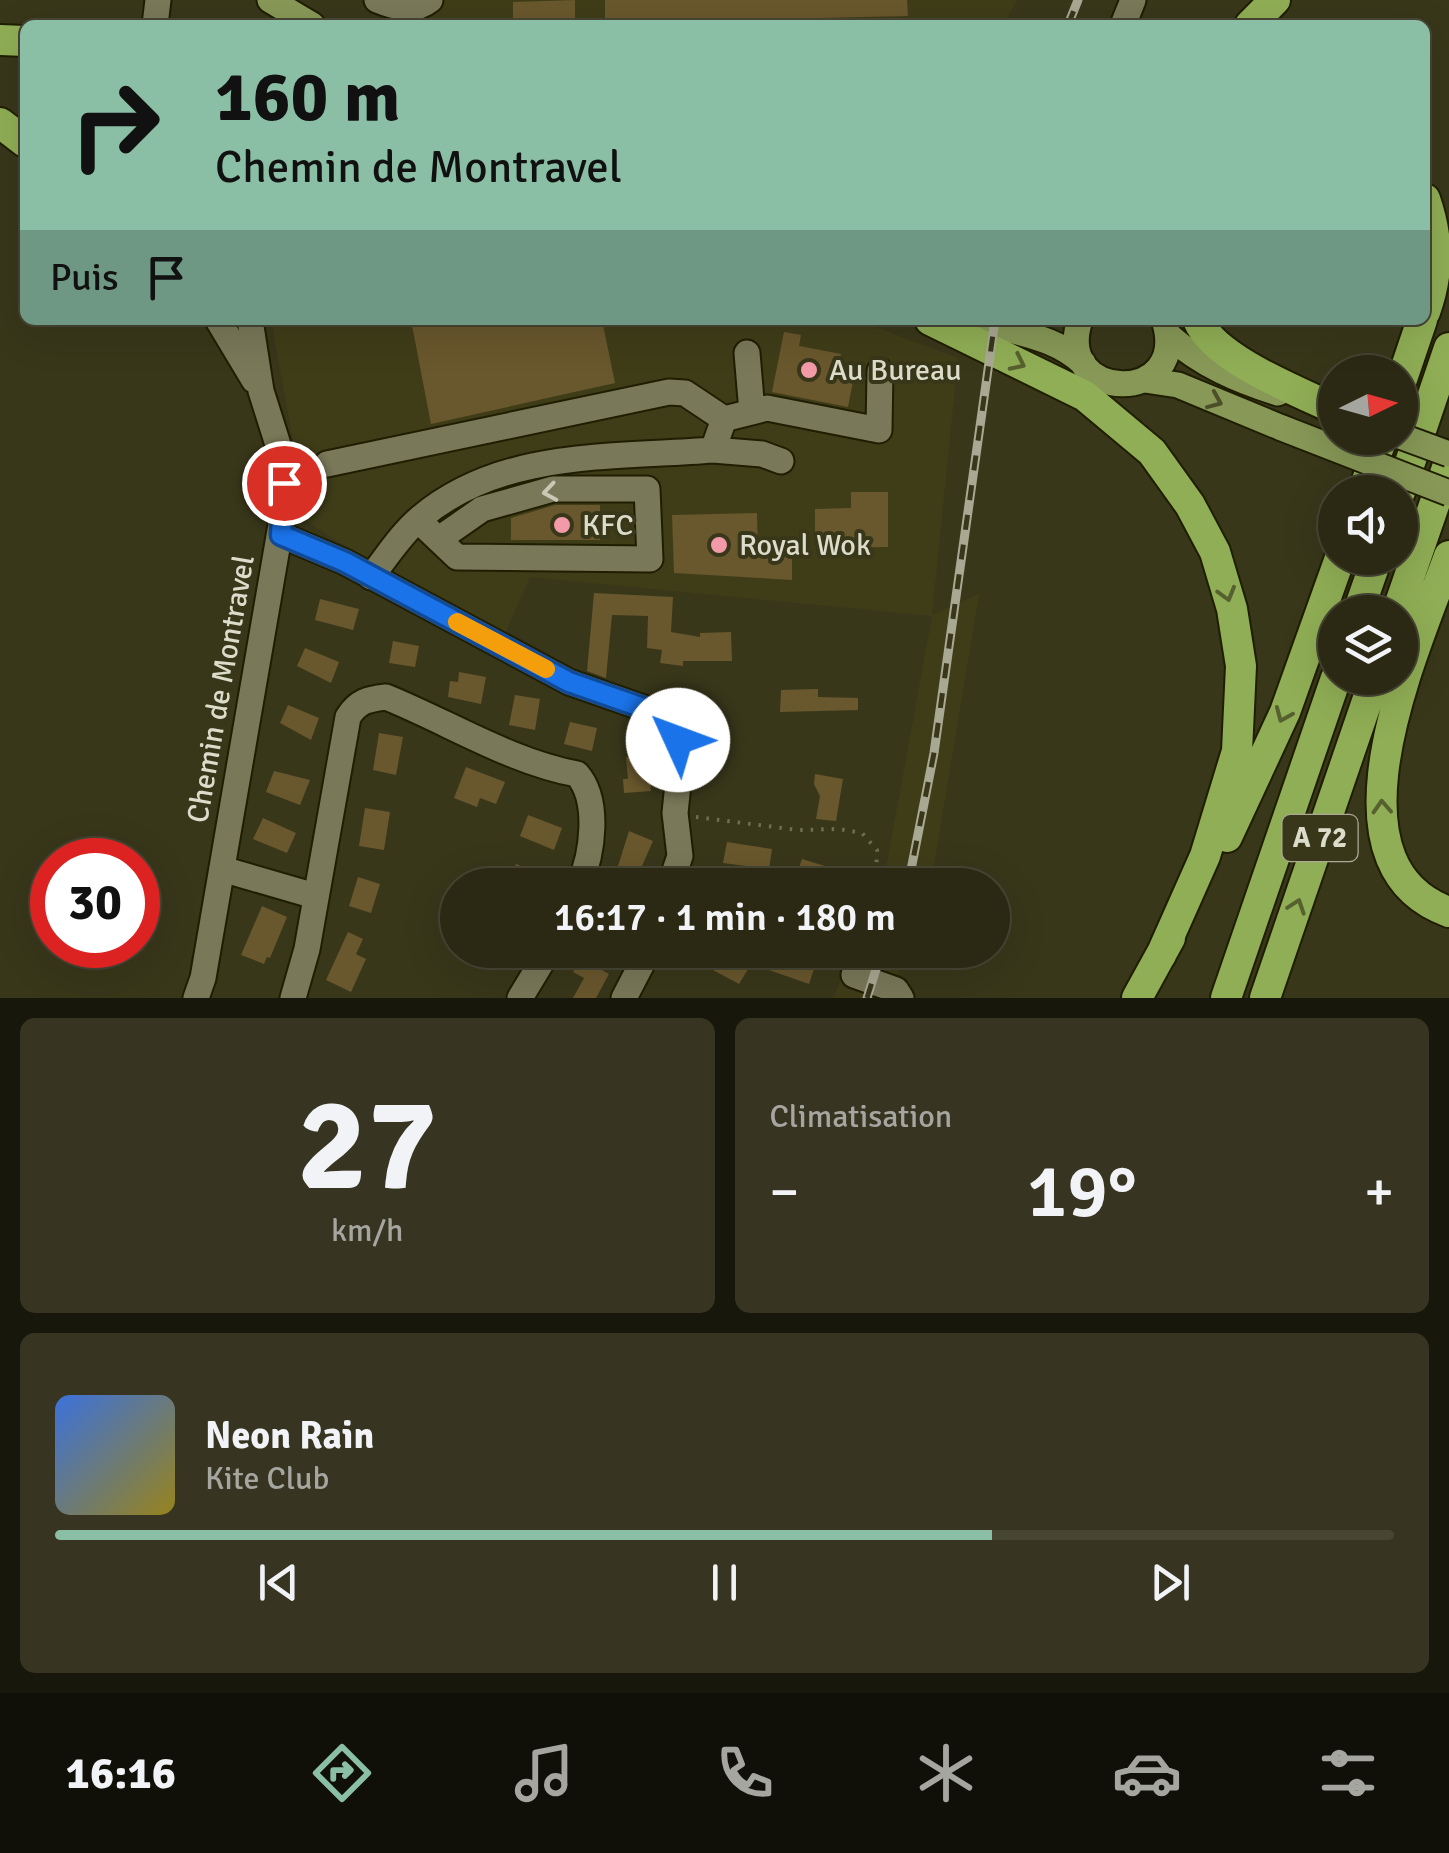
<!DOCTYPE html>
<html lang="fr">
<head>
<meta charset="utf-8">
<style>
	:root { --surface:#2b2914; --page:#373522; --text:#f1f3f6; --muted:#a6a6a0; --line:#474534; --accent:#8abfa5 }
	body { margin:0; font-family:Signika,sans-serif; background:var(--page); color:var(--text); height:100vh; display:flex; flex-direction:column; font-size:38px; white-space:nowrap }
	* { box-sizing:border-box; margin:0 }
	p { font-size:32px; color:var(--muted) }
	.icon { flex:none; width:55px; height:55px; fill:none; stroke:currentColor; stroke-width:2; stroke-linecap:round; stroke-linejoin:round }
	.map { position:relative; height:998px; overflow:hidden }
	.side { display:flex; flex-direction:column; gap:20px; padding:20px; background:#18170b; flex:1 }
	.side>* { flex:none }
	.hud { position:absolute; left:20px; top:20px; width:1410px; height:305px; border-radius:15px; box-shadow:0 10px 40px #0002,0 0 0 2px var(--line); background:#8abfa5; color:#111; overflow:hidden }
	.needle { width:65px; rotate:85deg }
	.tools { position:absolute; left:1318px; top:355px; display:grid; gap:20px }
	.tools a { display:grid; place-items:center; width:100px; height:100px; border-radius:50%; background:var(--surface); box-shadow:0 10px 40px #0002,0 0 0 2px var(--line); font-size:50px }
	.speed { position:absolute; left:30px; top:838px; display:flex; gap:20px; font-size:50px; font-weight:700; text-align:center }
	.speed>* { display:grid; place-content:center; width:130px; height:130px; border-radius:50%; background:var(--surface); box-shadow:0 10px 40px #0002,0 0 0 2px var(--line); line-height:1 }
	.speed .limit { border:15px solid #d22; background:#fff; color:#111 }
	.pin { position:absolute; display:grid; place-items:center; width:85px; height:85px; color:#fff; margin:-42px; border:5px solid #fff; border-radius:50%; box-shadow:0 2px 10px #0007 }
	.me { position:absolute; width:110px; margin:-55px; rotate:313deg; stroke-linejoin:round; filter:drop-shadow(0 0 8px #0008) }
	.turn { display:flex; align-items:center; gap:35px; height:210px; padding:0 30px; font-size:45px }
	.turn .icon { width:130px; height:130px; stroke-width:2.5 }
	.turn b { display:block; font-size:70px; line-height:85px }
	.then { display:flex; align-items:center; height:95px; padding:0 30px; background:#0003; gap:20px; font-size:38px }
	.big { font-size:75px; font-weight:600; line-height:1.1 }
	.side .tile { flex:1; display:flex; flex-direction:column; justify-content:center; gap:15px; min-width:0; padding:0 35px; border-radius:15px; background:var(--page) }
	.side .dial { align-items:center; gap:0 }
	.dial b { font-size:130px; line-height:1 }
	.song { display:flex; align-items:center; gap:30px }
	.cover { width:120px; height:120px; border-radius:15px; background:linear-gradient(135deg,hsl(220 70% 55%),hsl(50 70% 35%)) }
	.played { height:10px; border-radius:5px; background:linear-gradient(90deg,var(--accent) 70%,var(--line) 70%) }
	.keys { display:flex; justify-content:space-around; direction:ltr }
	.heat { display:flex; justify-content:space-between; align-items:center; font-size:55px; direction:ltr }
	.side .tiles { flex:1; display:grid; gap:20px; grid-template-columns:1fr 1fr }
	.tile:last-child { grid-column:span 2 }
	.trip { position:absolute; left:440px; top:868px; width:570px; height:100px; border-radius:50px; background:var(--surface); box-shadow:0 10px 40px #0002,0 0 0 2px var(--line); font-weight:600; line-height:100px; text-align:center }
	.tabs { display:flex; height:160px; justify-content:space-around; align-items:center; background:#111008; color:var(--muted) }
	.tabs .icon { width:70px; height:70px }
	.tabs .active { color:var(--accent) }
	.tabs b { font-size:45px; color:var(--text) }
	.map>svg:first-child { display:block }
	.built { fill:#3f3d18 }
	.building { fill:#69572d }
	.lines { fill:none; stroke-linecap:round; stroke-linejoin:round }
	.minor-casing { stroke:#201e02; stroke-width:29 }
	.major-casing { stroke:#201e02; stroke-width:29 }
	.highway-casing { stroke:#201e02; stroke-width:34 }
	.path { stroke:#6f6d54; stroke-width:4; stroke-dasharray:2.5 8; stroke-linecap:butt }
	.minor { stroke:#797859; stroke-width:25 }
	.major { stroke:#879857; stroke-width:25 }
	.highway { stroke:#90ae55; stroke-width:30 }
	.rail-casing { stroke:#a9a893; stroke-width:9 }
	.rail { stroke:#39371a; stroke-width:5; stroke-dasharray:15; stroke-linecap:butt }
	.major-bridge-casing { stroke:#201e02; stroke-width:29; stroke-linecap:butt }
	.major-bridge { stroke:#879857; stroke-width:25 }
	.oneway { stroke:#57612f }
	.oneway2 { stroke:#4c4f29 }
	.oneway3 { stroke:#c8c8b4 }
	.route-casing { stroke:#114b97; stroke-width:25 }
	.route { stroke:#1a73e8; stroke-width:18 }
	.slow { stroke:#f59e0b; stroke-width:18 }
	.poi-dot { fill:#f39aa8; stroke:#39371a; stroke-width:4 }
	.labels { text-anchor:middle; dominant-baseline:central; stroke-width:8; stroke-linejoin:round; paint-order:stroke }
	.shield { fill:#39371a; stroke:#abaa96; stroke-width:2.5 }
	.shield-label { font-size:28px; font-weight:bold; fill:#dcdccb }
	.poi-label { font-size:30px; fill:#dcdccb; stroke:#39371a; text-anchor:start }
	.street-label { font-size:30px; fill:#dcdccb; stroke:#39371a }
</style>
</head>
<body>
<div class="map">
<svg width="1449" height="998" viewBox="0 0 1449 998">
	<rect width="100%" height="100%" fill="#39371a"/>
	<path class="built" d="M379,0H1017L1005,21L967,25H410L377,8Z
		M271,320H857L958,358L932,615L979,594L934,865L927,885H883L932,616L530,577L505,633L397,579L308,522Z
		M854,950H906L890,998H833Z"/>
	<path class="building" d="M575,0V23L513,25V2Z
		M605,0H907L908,16L605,23Z
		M411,320H602L615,383L431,424Z
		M784,332L801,335L799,346L841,354L838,368L855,371L848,407L772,392Z
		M851,492H888V547L815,548V509L851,508Z
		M555,505H600V521H607V535H600V540H511V518Z
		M757,513L758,555L792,554V580L674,573L672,515Z
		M594,593L673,597L671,632L700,637V633L731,632L732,661H683V666L660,663L662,650L647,648L648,616L612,615L606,678L587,671Z
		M320,599L359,609L353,630L315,620Z
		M393,641L419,646L415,667L389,663Z
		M305,648L339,662L331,683L297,666Z
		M459,672L486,677L481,704L448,697L450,681L458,682Z
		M818,689V697L858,698V710L780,712L781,690Z
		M515,695L540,699L535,730L509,725Z
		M288,705L319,718L311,740L280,723Z
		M570,722L597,728L592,751L564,744Z
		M379,733L403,737L396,775L373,770Z
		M648,756L651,791L624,793L623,779H628L626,757Z
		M466,767L505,782L496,804L480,798L477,807L454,798Z
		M274,771L310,780L300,805L266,792Z
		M815,774L843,779L836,821L816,819L820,796L814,784Z
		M365,808L390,812L384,850L359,846Z
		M528,815L562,828L554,850L520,836Z
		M263,818L296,833L287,853L253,839Z
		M629,831L653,841L638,875L618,866Z
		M727,842L772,849L769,869L723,863Z
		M802,859L828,867L826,871L859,882L858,885H793Z
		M516,864L563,883V885H508Z
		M358,877L380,884L371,913L349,906Z
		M262,906L287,917L270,958L267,957L264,964L241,955Z
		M348,932L363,939L356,954L366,959L351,992L326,980Z
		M676,950H723L750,966L739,984Z
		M773,950H785L817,960L809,984L766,969Z
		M581,958L609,974L596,998H573L584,978L573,972Z"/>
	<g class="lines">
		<g class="minor-casing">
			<path id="minor" d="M377,0C394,7 414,13 430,0
				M155,25L158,0
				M1123,25L1133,0
				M218,320L254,380
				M747,353L752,412
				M724,419L767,408L879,430L880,371
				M713,450L762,454L781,461
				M327,464L669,392L685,393L724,419L713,450C613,458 502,449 420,518C401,534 386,558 371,577
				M418,520L457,557L650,559L647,489H553L482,509L439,539
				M281,535L345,562L569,682L652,711L670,724L681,755L675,813L680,856L670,885
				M222,869L315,896
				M854,975L896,990L901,998
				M196,998L203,978L283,513L284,483L280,451L261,391L250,320
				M293,998L307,949L348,717C358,701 368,699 386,697C448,722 511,762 577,774C600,800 593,854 579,885
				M520,998L549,950
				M624,998L649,950"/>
		</g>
		<g class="major-casing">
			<path id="major" d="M270,0L312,25
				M978,320C1015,334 1053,335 1083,363
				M1080,320C1052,403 1192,407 1164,320
				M1169,336C1202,365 1237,380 1278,393
				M1145,380L1178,385L1282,428"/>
		</g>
		<g class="highway-casing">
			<path id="highway" d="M1250,25L1275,0
				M0,40L25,41
				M0,123L25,142
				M1425,199C1439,239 1439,273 1425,312
				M930,320L1085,396L1152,452L1190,505L1215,552L1232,609L1241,666L1237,751L1205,856L1161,955
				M1198,320C1214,359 1297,391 1335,409
				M1400,385L1422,320
				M1363,492L1382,438
				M1400,492L1449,348
				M1449,556C1418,644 1314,864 1449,912
				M1358,612L1377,558
				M1397,612L1449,462
				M1227,837L1285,712L1340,558
				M1137,998L1170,938
				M1226,998L1336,678
				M1265,998L1375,678"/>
		</g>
		<path class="path" d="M696,817L798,830L839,829L862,833L877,850L876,885"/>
		<use href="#minor" class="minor"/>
		<use href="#major" class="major"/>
		<use href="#highway" class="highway"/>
		<g class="rail-casing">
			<path id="rail" d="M1068,25L1078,0
				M908,885L934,753L995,320
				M867,998L882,950"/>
		</g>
		<use href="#rail" class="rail"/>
		<g class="major-bridge-casing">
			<path id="major-bridge" d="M1282,428L1449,493
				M1400,436L1449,454"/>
		</g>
		<use href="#major-bridge" class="major-bridge"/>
	</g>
	<defs><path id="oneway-chevron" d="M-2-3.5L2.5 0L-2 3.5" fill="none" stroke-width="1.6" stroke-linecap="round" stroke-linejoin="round" transform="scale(2.5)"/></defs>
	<g class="oneway">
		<use href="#oneway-chevron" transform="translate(1018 363) rotate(26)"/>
		<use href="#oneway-chevron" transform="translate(1227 594) rotate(74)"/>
		<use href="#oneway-chevron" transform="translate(1283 715) rotate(113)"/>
		<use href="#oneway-chevron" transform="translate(1382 807) rotate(-93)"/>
		<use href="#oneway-chevron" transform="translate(1297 906) rotate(-71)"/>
	</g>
	<use class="oneway2" href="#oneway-chevron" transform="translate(1215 401) rotate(23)"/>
	<use class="oneway3" href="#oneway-chevron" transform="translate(550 492) rotate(171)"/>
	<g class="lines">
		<g class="route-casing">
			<path id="route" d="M284,483L281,535L345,562L569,682L652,711L670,724L678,740"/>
		</g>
		<use href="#route" class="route"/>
		<path class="slow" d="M457,622L546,669"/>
	</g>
	<g class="poi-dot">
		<circle cx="809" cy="370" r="10"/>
		<circle cx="562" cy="525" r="10"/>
		<circle cx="719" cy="545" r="10"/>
	</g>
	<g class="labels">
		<rect class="shield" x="1282.5" y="815" width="75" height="46" rx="8"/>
		<g class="shield-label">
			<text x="1320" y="838">A 72</text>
		</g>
		<g class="poi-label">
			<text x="829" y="370">Au Bureau</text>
			<text x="582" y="525">KFC</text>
			<text x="739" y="545">Royal Wok</text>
		</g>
		<g class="street-label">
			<text transform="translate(221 689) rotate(-80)">Chemin de Montravel</text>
		</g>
	</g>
</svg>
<div class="tools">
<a><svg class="needle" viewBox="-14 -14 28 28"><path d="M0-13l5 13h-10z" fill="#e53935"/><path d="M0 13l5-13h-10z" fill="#a6a6a0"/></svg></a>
<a><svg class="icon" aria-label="sound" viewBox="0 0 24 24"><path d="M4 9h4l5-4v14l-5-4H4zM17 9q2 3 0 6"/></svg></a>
<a><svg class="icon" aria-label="layers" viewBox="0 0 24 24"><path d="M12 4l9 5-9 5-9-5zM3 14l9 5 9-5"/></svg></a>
</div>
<div class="speed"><div class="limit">30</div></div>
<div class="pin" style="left:284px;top:483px;background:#d93025"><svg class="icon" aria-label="arrive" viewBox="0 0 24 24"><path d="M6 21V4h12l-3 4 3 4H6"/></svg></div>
<svg class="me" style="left:678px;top:740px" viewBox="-20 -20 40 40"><circle r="19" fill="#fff"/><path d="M0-13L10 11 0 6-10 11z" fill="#1a73e8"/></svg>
<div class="trip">16:17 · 1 min · 180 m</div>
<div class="hud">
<div class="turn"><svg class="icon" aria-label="right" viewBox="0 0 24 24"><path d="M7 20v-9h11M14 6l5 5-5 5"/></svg><div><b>160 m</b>Chemin de Montravel</div></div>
<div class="then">Puis<svg class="icon" aria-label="arrive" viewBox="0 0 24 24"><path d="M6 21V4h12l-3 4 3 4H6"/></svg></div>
</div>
</div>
<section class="side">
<div class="tiles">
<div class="tile dial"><b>27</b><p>km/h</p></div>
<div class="tile"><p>Climatisation</p>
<div class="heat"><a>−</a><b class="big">19°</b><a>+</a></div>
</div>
<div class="tile">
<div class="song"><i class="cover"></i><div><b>Neon Rain</b><p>Kite Club</p></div></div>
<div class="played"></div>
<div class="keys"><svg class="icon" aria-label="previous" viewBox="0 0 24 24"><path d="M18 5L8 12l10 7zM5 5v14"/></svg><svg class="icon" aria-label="pause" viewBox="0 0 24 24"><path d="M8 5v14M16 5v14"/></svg><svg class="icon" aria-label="next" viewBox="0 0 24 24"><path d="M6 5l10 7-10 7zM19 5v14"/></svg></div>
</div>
</div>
</section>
<nav class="tabs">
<b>16:16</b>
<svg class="icon active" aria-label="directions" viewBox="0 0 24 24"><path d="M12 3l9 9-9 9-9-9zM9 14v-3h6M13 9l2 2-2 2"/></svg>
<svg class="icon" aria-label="music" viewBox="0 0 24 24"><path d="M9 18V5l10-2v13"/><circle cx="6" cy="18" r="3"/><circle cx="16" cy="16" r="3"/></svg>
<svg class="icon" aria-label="phone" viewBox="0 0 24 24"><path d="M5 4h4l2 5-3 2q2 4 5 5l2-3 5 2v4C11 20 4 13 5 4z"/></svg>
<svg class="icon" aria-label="climate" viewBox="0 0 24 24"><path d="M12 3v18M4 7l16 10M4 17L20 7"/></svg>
<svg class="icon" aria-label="car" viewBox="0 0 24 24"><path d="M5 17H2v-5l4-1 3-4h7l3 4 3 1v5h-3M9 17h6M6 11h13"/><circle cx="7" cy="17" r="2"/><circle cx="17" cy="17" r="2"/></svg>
<svg class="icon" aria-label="filters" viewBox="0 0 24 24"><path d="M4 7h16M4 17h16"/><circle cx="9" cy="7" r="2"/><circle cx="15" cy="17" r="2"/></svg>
</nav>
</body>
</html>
